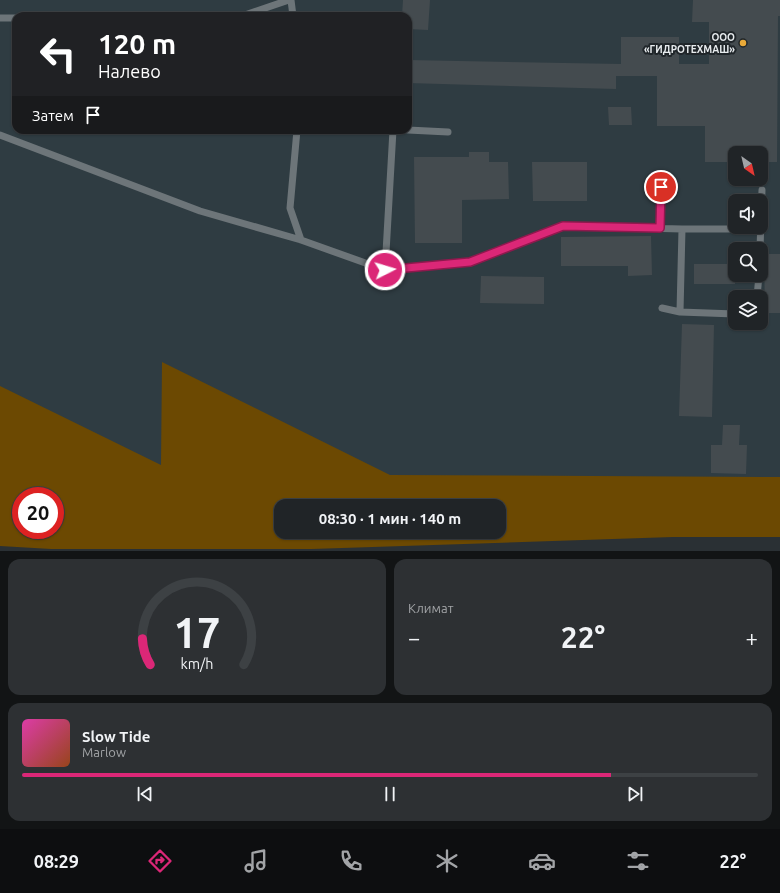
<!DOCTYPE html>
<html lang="ru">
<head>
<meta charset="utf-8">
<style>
	:root { --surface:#202427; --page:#2d3033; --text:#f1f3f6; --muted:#a2a4a7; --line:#3d4144; --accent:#db2777 }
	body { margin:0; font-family:Ubuntu,sans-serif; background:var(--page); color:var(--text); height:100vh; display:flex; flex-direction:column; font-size:15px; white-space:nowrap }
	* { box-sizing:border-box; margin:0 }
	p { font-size:13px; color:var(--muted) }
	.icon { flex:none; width:22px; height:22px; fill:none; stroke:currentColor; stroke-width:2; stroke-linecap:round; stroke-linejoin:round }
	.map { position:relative; height:551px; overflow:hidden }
	.drawer { display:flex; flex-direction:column; gap:8px; padding:8px; background:#121415; flex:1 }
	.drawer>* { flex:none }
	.guide { position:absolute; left:12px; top:12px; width:400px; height:122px; border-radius:12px; box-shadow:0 1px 3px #0004,0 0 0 1px var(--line); background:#202124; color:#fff; overflow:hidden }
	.needle { width:26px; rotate:146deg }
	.buttons { position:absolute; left:728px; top:146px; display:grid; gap:8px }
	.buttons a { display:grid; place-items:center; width:40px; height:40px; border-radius:8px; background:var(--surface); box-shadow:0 1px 3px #0004,0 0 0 1px var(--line); font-size:20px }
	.speed { position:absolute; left:12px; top:487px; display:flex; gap:8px; font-size:20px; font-weight:700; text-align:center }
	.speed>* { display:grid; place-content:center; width:52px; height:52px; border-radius:50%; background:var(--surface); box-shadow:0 1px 3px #0004,0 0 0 1px var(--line); line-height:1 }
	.speed .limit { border:6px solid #d22; background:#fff; color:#111 }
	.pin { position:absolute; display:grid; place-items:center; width:34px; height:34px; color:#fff; margin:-17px; border:2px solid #fff; border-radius:50%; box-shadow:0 1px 4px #0007 }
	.me { position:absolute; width:44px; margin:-22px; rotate:85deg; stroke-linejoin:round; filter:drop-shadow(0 0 3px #0008) }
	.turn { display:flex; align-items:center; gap:14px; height:84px; padding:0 20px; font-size:18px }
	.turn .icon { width:52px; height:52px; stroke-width:2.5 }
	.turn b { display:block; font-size:28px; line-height:34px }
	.then { display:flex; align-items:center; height:38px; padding:0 20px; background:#0003; gap:8px; font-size:15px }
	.big { font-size:30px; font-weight:700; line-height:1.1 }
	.drawer .widget { flex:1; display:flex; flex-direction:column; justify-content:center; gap:6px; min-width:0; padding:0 14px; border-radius:12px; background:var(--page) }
	.drawer .dial { align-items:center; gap:0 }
	.dial svg { height:104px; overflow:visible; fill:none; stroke:var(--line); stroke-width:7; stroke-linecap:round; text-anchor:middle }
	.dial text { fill:var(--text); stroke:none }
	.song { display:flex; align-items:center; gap:12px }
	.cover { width:48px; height:48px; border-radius:6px; background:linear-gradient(135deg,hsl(320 70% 55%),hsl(20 70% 35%)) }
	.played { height:4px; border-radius:2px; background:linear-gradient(90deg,var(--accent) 80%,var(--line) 80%) }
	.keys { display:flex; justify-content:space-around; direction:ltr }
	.heat { display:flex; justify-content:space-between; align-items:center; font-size:22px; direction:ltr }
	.drawer .tiles { flex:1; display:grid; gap:8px; grid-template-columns:1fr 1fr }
	.widget:last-child { grid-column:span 2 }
	.trip { position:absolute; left:274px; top:499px; width:232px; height:40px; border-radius:12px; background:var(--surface); box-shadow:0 1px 3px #0004,0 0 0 1px var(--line); font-weight:700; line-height:40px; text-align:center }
	.dock { display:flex; height:64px; justify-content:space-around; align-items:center; background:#0d0e10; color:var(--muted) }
	.dock .icon { width:28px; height:28px }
	.dock .current { color:var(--accent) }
	.dock b { font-size:18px; color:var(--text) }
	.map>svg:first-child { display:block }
	.built { fill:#2f3c42; fill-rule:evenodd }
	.green { fill:#6c4902; fill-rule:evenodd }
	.building { fill:#444b4f }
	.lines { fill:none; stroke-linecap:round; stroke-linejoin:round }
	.lane { stroke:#6d7579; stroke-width:7 }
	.route-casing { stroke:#8e194d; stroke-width:10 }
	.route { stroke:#db2777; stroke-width:7 }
	.poi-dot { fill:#eaaa39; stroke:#20262a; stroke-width:1.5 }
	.labels { text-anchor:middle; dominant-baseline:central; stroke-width:4; stroke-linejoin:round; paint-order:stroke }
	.poi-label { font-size:10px; font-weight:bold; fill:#e7ebee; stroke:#20262a; text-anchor:end }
</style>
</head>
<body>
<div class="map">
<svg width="780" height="551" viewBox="0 0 780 551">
	<rect width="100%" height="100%" fill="#2a3034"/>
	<path class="built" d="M0,0H780V481L165,473L0,392ZM16,16H408V130H16ZM735,153H761V179H735ZM735,201H761V227H735ZM735,249H761V275H735ZM735,297H761V323H735Z"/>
	<path class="green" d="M162,362L390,475L780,477V537H673L312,549H51L0,546V386L161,465ZM21,496H55V530H21ZM281,506H499V532H281Z"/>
	<path class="building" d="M403,0H430L428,30L408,29V16H402Z
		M693,0H780V16H778L777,162H761V153H735V162H705V126H657V76H616V89L408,83V60L621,64V37H679V64H709V22H692Z
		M608,107H631L632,125H609Z
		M469,152H489V162H508L509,199L462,200V243H415L414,157H469Z
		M532,162H587V201H533Z
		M651,236L652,275L628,276V266H561V237Z
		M764,254H780V313H765Z
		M694,264H735V284H694Z
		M481,276L544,277V304L480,303Z
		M682,324L714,325L712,417L679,416Z
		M723,425H740L739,445H747L746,474L711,473V445H722Z"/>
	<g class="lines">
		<path class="lane" d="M291,0L293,16
			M242,16L289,0
			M0,18H16
			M297,130L290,208L301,240
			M408,130L448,132
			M0,135L200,211L301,240L385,270L470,262L563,226L682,229H761
			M659,228L661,187
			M760,249L762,190
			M385,270L393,130
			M757,297L759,275
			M662,308L680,312L735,314
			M680,312L682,229"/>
	</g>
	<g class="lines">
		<g class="route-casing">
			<path id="route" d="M385,270L470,262L563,226L660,228L661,187"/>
		</g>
		<use href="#route" class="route"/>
	</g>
	<circle class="poi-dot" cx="743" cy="43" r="4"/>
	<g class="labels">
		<g class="poi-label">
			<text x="735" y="37">ООО<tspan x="735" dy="12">«ГИДРОТЕХМАШ»</tspan></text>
		</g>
	</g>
</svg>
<div class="buttons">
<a><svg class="needle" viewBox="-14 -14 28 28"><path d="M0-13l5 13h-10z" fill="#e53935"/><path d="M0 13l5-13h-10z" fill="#a2a4a7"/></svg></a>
<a><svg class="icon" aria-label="sound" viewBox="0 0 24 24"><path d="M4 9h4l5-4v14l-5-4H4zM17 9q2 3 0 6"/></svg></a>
<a><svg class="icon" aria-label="search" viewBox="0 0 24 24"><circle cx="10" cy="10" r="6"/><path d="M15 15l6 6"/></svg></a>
<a><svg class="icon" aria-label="layers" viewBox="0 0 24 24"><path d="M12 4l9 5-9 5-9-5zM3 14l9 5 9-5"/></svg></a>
</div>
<div class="speed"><div class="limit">20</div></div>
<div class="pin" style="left:661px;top:187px;background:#d93025"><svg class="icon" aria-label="arrive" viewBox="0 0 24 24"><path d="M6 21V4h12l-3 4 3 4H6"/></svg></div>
<svg class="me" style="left:385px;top:270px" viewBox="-20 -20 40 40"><circle r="17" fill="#db2777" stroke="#fff" stroke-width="3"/><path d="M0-11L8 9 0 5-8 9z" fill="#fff"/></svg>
<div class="trip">08:30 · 1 мин · 140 m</div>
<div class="guide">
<div class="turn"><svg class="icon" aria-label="left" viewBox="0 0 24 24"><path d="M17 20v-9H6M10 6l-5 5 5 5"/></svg><div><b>120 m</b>Налево</div></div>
<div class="then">Затем<svg class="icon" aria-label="arrive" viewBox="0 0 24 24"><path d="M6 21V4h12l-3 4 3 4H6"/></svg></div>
</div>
</div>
<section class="drawer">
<div class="tiles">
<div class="widget dial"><svg viewBox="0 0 100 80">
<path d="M14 69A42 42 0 1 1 86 69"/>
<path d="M14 69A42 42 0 0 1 8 49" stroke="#db2777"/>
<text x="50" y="56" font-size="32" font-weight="700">17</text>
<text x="50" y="72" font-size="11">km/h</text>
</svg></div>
<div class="widget"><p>Климат</p>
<div class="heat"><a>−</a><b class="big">22°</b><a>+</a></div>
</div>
<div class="widget">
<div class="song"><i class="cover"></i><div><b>Slow Tide</b><p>Marlow</p></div></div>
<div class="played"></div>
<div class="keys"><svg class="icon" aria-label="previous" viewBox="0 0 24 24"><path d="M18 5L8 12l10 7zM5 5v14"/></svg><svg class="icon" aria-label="pause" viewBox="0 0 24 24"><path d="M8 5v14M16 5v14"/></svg><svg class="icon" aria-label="next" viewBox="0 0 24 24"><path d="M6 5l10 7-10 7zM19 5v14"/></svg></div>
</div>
</div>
</section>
<nav class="dock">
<b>08:29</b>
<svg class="icon current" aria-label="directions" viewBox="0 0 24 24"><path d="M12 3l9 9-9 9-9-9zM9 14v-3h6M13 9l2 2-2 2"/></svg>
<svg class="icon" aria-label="music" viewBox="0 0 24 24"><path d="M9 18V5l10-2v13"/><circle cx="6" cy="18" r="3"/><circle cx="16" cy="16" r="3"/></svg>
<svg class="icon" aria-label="phone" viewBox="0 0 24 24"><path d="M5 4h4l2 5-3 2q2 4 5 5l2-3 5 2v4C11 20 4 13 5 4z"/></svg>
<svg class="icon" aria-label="climate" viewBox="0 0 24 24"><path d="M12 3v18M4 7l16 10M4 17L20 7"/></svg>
<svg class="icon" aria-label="car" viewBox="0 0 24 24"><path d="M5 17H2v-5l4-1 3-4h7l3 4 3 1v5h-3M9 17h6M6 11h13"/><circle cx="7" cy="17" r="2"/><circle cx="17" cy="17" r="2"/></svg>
<svg class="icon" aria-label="filters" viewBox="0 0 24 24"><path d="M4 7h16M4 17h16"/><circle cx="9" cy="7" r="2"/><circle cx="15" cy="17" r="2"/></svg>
<b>22°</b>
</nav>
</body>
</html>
